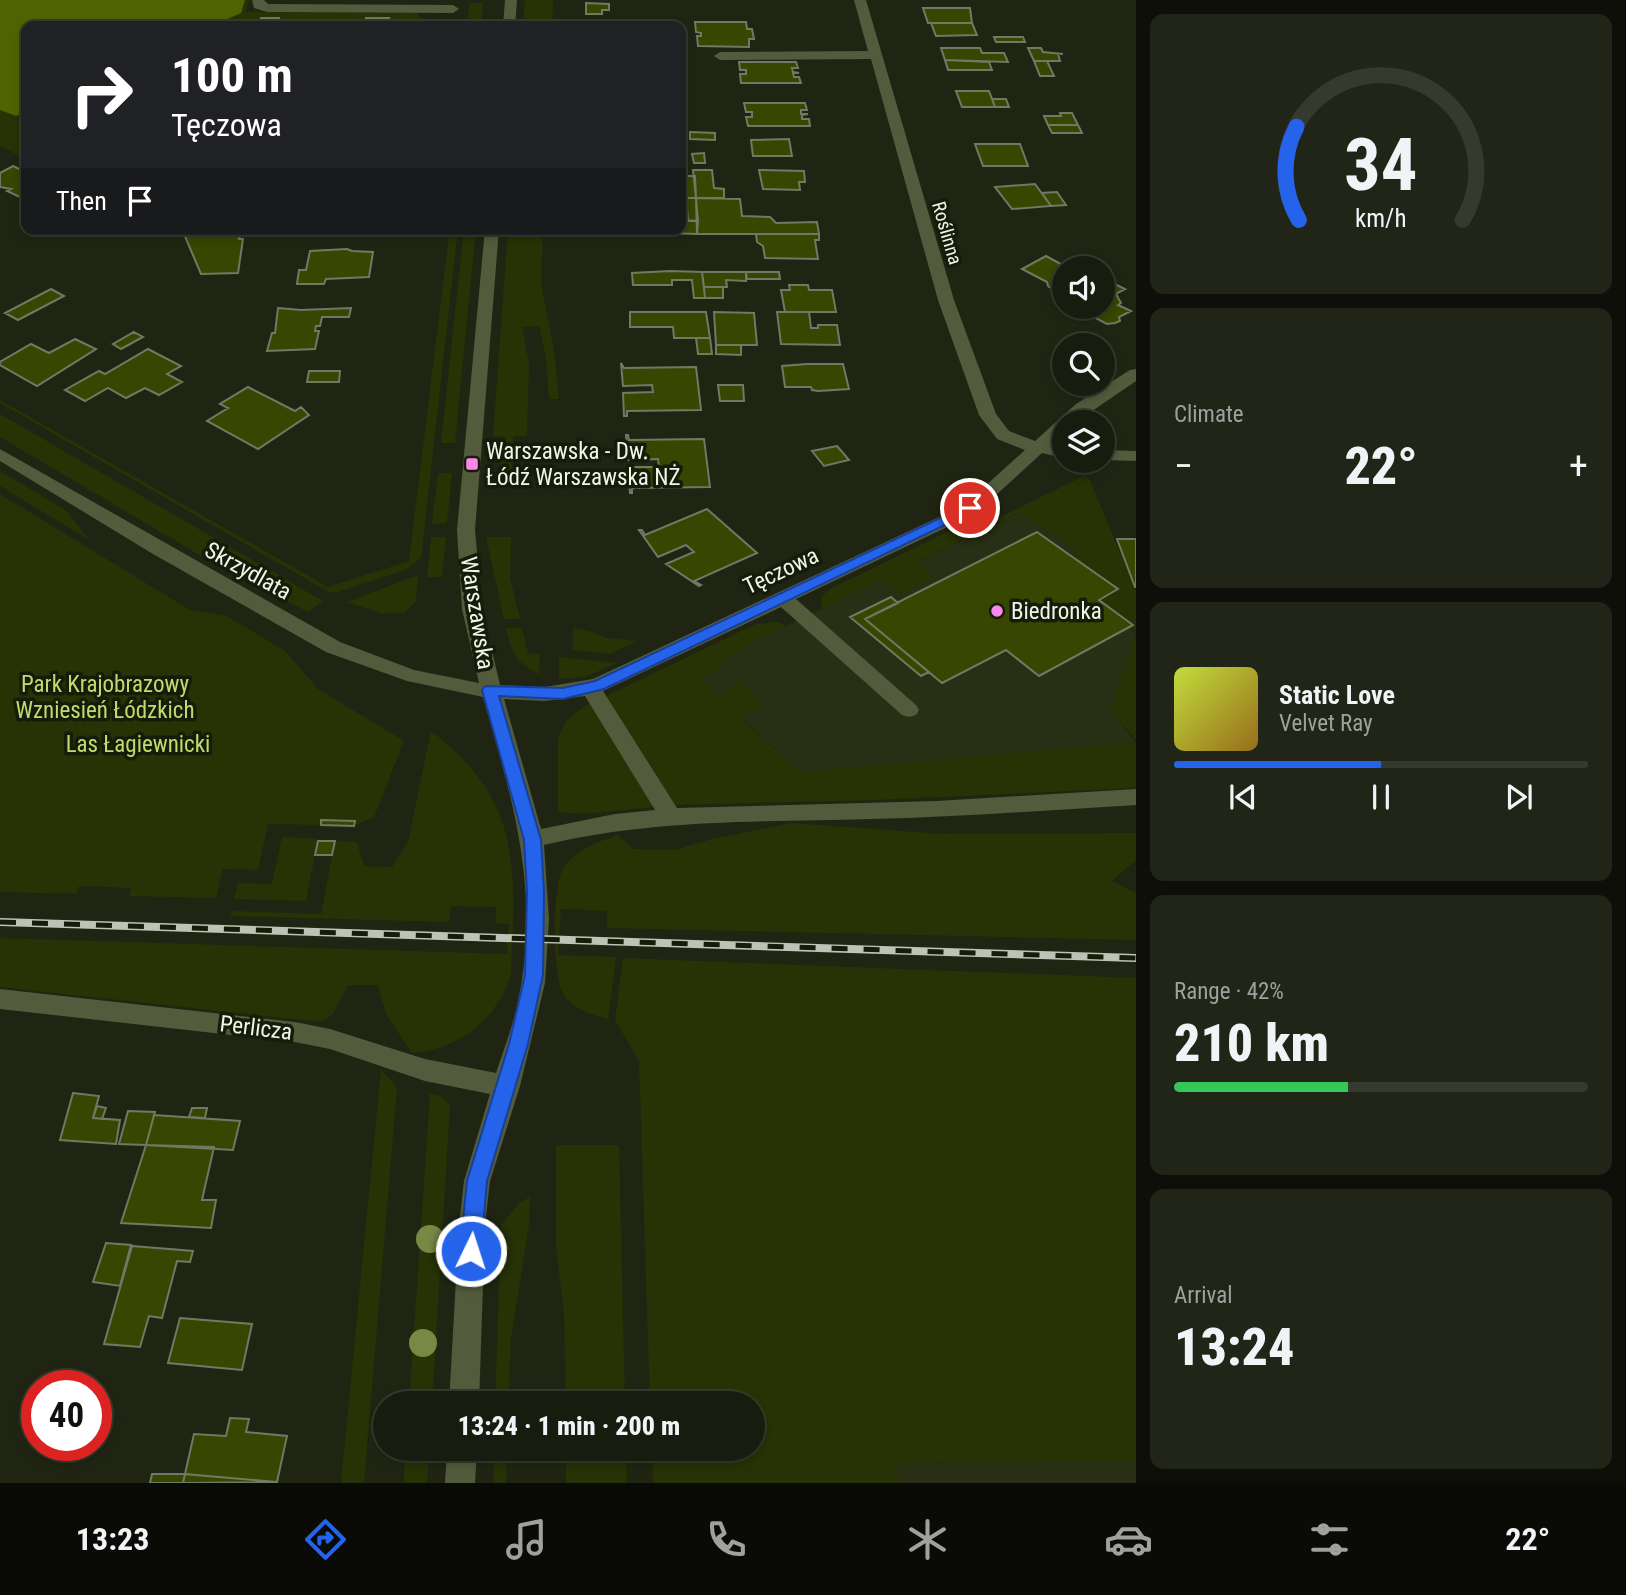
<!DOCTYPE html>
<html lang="en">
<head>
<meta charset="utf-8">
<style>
	:root { --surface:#181c0e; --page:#212517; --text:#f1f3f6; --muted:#9fa19e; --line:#363a2e; --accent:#2563eb }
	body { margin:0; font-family:"Roboto Condensed",sans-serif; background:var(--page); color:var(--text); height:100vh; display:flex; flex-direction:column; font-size:26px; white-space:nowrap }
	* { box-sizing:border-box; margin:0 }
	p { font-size:23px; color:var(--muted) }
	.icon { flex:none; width:38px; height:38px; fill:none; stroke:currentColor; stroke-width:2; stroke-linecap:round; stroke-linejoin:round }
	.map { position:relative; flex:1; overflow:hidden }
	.drawer { display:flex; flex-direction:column; gap:14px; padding:14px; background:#0d0f08; width:490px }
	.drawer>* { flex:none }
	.guide { position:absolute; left:21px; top:21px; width:665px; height:214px; border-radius:14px; box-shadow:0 4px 10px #0003,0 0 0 2px var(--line); background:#202124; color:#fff; overflow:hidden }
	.controls { position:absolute; left:1052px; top:256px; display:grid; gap:14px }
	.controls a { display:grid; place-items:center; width:63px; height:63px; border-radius:50%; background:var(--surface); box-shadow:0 4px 10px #0003,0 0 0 2px var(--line); font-size:35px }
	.speed { position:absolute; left:21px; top:1370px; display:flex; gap:14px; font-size:35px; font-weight:700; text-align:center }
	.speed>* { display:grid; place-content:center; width:91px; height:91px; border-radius:50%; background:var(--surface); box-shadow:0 4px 10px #0003,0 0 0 2px var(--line); line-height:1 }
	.speed .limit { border:10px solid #d22; background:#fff; color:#111 }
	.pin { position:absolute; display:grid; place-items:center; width:60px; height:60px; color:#fff; margin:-30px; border:4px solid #fff; border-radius:50%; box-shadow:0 2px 7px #0007 }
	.me { position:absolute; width:77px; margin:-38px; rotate:4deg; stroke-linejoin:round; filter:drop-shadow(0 0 5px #0008) }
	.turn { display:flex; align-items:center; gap:24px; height:147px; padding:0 35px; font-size:32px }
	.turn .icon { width:91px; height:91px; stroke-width:2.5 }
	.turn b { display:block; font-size:49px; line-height:60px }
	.then { display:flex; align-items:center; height:66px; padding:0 35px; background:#0003; gap:14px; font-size:26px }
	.big { font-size:52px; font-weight:800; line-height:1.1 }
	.drawer .widget { flex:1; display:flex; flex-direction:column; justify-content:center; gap:10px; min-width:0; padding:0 24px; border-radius:14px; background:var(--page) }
	.drawer .dial { align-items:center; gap:0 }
	.dial svg { height:182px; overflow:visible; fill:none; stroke:var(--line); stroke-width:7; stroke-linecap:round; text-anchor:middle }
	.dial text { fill:var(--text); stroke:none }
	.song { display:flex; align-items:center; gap:21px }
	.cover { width:84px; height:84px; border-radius:10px; background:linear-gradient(135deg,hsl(70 70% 55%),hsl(40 70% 35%)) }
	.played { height:7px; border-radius:4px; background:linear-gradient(90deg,var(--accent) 50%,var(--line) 50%) }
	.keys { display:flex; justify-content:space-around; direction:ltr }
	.heat { display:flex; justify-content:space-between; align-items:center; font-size:38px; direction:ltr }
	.charge { height:10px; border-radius:5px; background:linear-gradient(90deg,#34c759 42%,var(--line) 0) }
	.trip { position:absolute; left:373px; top:1391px; width:392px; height:70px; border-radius:35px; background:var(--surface); box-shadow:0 4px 10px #0003,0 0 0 2px var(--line); font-weight:800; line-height:70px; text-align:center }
	.menu { display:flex; height:112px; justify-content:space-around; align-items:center; background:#0a0b06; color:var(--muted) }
	.menu .icon { width:49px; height:49px }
	.menu .on { color:var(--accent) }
	.menu b { font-size:32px; color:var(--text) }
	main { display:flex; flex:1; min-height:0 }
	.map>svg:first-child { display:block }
	.built { fill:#282f15 }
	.green { fill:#273205 }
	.forest { fill:#506302 }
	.building { fill:#374600; stroke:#717863; stroke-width:2 }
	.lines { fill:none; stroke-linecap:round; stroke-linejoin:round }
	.minor { fill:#525c3c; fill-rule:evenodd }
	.rail-casing { stroke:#bfc3b6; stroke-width:8 }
	.rail { stroke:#161c09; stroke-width:5; stroke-dasharray:16; stroke-linecap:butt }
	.tree { fill:#778a45 }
	.route { fill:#2563eb; stroke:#184099; stroke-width:2 }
	.poi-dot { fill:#f888ea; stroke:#161c09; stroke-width:2.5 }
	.labels { text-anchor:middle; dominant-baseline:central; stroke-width:7; stroke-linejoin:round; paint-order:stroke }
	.far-street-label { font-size:19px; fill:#f1f5e9; stroke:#161c09 }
	.poi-label { font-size:23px; fill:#f1f5e9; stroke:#161c09; text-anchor:start }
	.street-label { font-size:23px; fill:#f1f5e9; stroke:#161c09 }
	.park-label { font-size:23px; fill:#bfdd6e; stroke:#161c09 }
</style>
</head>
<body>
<main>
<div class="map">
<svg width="1136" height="1483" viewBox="0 0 1136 1483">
	<rect width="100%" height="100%" fill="#202513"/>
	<path class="built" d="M1020,512L1079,554L1073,557L1118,589L1100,599L1133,625L1129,627L1136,634L1110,711L1136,742L799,772L742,717L765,705L718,694L700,677L722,666L721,664L751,643L880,580L933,577L916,563Z
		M1136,1461V1483H898L895,1464Z"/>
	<path class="green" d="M0,0H249L245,12L417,13L424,21L467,22L470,3H483L481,26L408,23V21L388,20V18H366L364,26H356V24L278,23L279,18H261L258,26H26V159L0,146Z
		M525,0H553L552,26H523Z
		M175,229H458L421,558L405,570L338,592H329L0,403V400L328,587L409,561L449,235L184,234Z
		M464,229H476L455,443H441Z
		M508,229H543L541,282L555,357L559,399H549L546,358L539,326L522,327L529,364L527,436H513L511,476L501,474L503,436H493Z
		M0,414L323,601L308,612L220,567L0,437Z
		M0,471L67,511L89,540L0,486Z
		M438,473H452L447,523L432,524Z
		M1084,476L1090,480L1136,591V632L1129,627L1132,624L1099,600L1117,589L1072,557L1078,553L1020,512L917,562L934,577L898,594L880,580L821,609L822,596L830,589L970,521L978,528Z
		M0,494L190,610L227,616L285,651L318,689L404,741L374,817L354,826L355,822L321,821V825L268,824L258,870L223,869L216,898L129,896L131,888L79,886L77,894L0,892Z
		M431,537H446L442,577H427Z
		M486,537H511L510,578L520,619H504Z
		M418,575L416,601L404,613L384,614L347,602Z
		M776,622L787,625L751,643L722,664L723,666L700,677L718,694L741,682L766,705L742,718L799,772L1136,742V788L875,800L675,805L606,696L756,624Z
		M506,628H522L528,653L540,655L539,674C516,664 511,651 506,628Z
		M573,628L590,631L606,638L638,641L610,654L573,650Z
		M1136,634V740L1110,711Z
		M559,657L617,663L585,677L559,679Z
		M590,703L655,807L584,814L558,812V741C563,721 573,713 590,703Z
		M431,731C524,801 515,870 511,975C496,1020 460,1049 412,1053L386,1014L378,985H348L333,1014L321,1022L0,987V938L507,954L509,924L496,923V907L451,906L449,922L230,916L232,911L321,914L335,841L357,842L364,866L392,867L408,842Z
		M792,823L943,834L1136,833V860L1112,881L1136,893V940L607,928V911L561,909L558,955L616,957L608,1019C591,1015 572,1009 563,993C552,974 552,884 564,867C576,850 599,841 618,835L633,849L675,850L712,839Z
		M282,837L318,839L306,901L234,899L238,883L272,884Z
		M623,958L1136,978V1461L896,1464L898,1483H653L652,1449H752V1404L650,1403L639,1061L615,1020Z
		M381,1069L397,1088L364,1483H341Z
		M430,1094L441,1096L450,1106L432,1403H409Z
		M556,1145H619L625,1403H566L564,1314L556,1246Z
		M530,1197L529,1225L511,1338L508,1403H495L501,1225L519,1203Z
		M406,1449H429L427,1483H403Z
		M494,1449H507L506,1483H493Z
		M566,1449H626L627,1483H566Z"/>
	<path class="forest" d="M0,0H245L241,13L212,26H26V111L16,116L0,110Z"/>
	<path class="building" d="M586,3L609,4V10H602V14H586Z
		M923,8H970L972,23H928Z
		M261,18H279L278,23L357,24L356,26H258Z
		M366,18H389L388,20L409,21L408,26H364Z
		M695,22H746L747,29H752L754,39H749V47L698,46L697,36H701V33L696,32Z
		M931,23H972L977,35L936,36Z
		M994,37H1023L1025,42H996Z
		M941,48H980L982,53H1004L1008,62L945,60Z
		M1028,48H1041L1043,52L1063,54H1058L1060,61H1034Z
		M945,60L989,62L992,70H948Z
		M1034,61H1047L1054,76H1040Z
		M739,62H796L798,68H792L793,72L799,73H793L794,77H799L801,83H741L740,74H746V70H740Z
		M956,91H989L995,107H962Z
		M992,99H1006L1009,107H995Z
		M744,103H805L807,110H801V114H808L802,115V119H809L810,126H748L746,117H752V112H746Z
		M1060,113H1072L1078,125H1048L1044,116H1061Z
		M1048,125H1078L1082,133H1052Z
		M690,132L715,133V140L690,139Z
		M789,139L792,156H753L751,140Z
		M975,144H1020L1028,166H983Z
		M704,153L705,163H694L692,154Z
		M13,166L26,172V196L22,198L7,191L11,189L0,187V173Z
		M693,170H712L714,188L724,189V198H696Z
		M759,170L804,171L805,182H799L800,190L763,189Z
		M681,176H695L696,198H681Z
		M1035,184L1051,206L1012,209L995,187Z
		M1057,192L1066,205L1051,206L1042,193Z
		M681,198H696L698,221H688L687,208H681Z
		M696,198L740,199L742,216L770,217L776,223L817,222L819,234H697Z
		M681,220L698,221L697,234L666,233V229H681Z
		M612,229H655V233H612Z
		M184,234H241L239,239H243L238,273L201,274Z
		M756,234H819V240H815L818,259L765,258L763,246L757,242Z
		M347,249L352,251L373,252L369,277L326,279L324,284H297L299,270H306L310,251Z
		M1046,256L1068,268H1064V298L1048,286L1047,282L1022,269Z
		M670,271L702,272L705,298H694L692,280H672V285H633L632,273Z
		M702,272H746V281L726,280L727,287H704Z
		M746,272H779L780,279H747Z
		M1102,278L1125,289L1116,294L1121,303L1118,305L1131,311L1119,317L1120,321L1115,323L1107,324L1090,315H1083L1071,306H1102Z
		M789,285H808L809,290H832L836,312H785L781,290H790Z
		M704,287H723V298H705Z
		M51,289L64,296L18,320L5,313Z
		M278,308L301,310L351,308L349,317H322L320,326H316L315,331H319L315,349L267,351L272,333H275Z
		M630,312H706L710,338H674L673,327H630Z
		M714,312L754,313L757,345H716Z
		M777,312H809L811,328H818V325H837L840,345L781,344Z
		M134,332L143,337L121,349L113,344Z
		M696,338H710L712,354H698Z
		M75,339L96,349L37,386L0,365V362L31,344L49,353Z
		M716,345H741V355L716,354Z
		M148,349L181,366L167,374L182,382L159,395L145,388L126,398L108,388L85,401L65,390L99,371L105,374Z
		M621,363L624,368L696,367L701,410L627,411V416H624L623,393L653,392L652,385L623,386Z
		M807,364H843L849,389L818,391L812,390L811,387H785L782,366Z
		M309,371H340L339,382H307Z
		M718,385H743L744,401H720Z
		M248,387L295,411L301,407L309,415L258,449L207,421L228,408L220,404Z
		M626,435H628L629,440L704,439L710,487L632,488V493H630L628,467H659L658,459L628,460Z
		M837,446L849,460L824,466L812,451Z
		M707,509L757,553L694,581L701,585L699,586L666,564L694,552L686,545L658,557L639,530H642L645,535Z
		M1037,532L1118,589L1099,600L1133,625L1039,676L1006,650L942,683L865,619Z
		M1117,539H1136V587H1135Z
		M891,597L898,603L865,619L929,672L921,676L850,617Z
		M321,820L355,821L354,826L321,825Z
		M318,841H335L332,855H315Z
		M73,1093L99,1096L93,1118L120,1120L116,1144L60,1140Z
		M97,1106L106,1108L102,1119L93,1118Z
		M192,1108H207L205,1118L189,1117Z
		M128,1111L155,1112L146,1145L119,1144Z
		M154,1115L240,1121L233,1150L146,1145Z
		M146,1145L214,1147L202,1200H216L211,1228L121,1223Z
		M106,1243L131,1245L120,1286L93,1282Z
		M132,1246L193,1251L190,1262L177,1261L162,1318L149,1316L140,1347L104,1344Z
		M180,1318L252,1324L242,1370L168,1363Z
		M230,1418L249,1419L246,1432L287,1436L277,1482L185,1474L194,1434L226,1436Z
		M152,1474H185L183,1483H150Z
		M185,1474L277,1482L183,1483Z"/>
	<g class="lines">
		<path class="minor" d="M252,0H264L268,4L453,5L459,9L453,13L267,12L254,8Z
			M505,0H517L515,26H503Z
			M854,0H866L954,300L996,414L1009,431L1035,441L1076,404L1130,370L1136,369V381L1076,422H1064V433L1051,445L1064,448V458L1042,453L984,506L966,518L796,599L916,705L919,710L916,715L909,717L902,715L781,607L603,691L677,808L937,801L1136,789V805C1048,810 960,817 871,819C761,822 652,819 544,845L549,919L545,983L520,1086L490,1181L485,1225L479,1404H449L459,1225L464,1181L490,1094L425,1081L330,1049L295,1042L0,1009V989L295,1022L330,1029L425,1059L496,1073C504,1049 513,1026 518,1001C541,893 513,800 483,697L407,681L326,652L153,554L0,461V449L340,642L414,670L479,683L462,609L457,530L485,229H499L475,530L482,609L500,685L545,687L593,679L954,510L972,498L1025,450L997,439L979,415L938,300L871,59L720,60L714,56L720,52L868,51ZM585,696L655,810L615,814L541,829L504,699L545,701Z
			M1102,450L1136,451V461L1102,460Z
			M447,1449H477L475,1483H445Z"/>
		<g class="rail-casing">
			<path id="rail" d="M0,922L1136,958"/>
		</g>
		<use href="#rail" class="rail"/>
	</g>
	<g class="tree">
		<circle cx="430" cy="1239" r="14"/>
		<circle cx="423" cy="1343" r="14"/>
	</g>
	<path class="route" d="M970,504L976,508L974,511L604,689L563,699L499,696L541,840L544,891L543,975L528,1044L487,1181L481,1251L478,1258L471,1261L463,1258L460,1251L467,1181L509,1044L525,975L527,891L524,840L482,690L485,686L563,688L595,681Z"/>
	<g class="poi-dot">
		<rect x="465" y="457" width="14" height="14" rx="3.5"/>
		<circle cx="997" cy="611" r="7"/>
	</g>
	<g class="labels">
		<g class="far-street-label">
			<text transform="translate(947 233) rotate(74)">Roślinna</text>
		</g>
		<g class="poi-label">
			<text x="486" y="451">Warszawska - Dw.<tspan x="486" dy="26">Łódź Warszawska NŻ</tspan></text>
			<text x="1011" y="611">Biedronka</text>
		</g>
		<g class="street-label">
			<text transform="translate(248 571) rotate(29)">Skrzydlata</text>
			<text transform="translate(781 571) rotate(-25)">Tęczowa</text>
			<text transform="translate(477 613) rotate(81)">Warszawska</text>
			<text transform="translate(256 1028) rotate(7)">Perlicza</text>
		</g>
		<g class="park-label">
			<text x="105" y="684">Park Krajobrazowy<tspan x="105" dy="26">Wzniesień Łódzkich</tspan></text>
			<text x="138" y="744">Las Łagiewnicki</text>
		</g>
	</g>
</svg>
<div class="controls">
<a><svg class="icon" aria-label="sound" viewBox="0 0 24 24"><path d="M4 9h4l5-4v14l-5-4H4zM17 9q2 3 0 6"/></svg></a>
<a><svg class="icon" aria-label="search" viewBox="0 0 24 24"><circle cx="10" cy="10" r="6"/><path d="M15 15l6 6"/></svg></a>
<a><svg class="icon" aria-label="layers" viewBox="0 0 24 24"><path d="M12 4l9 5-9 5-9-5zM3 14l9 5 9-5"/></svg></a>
</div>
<div class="speed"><div class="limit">40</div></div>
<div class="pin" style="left:970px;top:508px;background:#d93025"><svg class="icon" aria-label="arrive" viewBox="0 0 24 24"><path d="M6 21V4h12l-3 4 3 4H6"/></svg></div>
<svg class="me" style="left:471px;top:1251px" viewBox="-20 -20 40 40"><circle r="17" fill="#2563eb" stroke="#fff" stroke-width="3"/><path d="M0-11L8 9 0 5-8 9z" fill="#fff"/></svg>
<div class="trip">13:24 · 1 min · 200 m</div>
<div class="guide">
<div class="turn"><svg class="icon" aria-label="right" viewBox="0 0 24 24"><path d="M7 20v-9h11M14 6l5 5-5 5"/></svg><div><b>100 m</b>Tęczowa</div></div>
<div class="then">Then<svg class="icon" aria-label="arrive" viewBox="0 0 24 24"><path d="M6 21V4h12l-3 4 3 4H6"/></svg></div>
</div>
</div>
<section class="drawer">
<div class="widget dial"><svg viewBox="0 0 100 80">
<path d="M14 69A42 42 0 1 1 86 69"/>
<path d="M14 69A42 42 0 0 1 13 28" stroke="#2563eb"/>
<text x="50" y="56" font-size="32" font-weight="700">34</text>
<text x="50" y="72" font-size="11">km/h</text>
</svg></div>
<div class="widget"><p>Climate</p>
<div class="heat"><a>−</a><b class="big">22°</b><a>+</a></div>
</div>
<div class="widget">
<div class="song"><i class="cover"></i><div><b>Static Love</b><p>Velvet Ray</p></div></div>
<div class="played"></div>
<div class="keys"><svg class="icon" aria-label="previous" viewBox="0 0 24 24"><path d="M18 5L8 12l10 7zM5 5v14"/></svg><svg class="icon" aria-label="pause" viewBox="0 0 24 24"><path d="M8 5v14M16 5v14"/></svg><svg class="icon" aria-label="next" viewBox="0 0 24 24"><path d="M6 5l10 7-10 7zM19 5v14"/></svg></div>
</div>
<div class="widget"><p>Range · 42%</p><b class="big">210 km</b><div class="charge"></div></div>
<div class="widget"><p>Arrival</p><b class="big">13:24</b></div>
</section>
</main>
<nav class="menu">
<b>13:23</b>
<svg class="icon on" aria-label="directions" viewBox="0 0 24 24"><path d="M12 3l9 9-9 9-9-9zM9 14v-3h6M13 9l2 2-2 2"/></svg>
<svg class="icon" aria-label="music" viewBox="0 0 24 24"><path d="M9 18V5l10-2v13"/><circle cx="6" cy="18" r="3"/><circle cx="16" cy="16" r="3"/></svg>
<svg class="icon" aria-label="phone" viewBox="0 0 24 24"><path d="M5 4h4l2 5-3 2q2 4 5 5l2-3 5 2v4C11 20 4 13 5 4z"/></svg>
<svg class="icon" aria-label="climate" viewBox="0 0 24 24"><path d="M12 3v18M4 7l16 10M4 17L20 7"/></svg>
<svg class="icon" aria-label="car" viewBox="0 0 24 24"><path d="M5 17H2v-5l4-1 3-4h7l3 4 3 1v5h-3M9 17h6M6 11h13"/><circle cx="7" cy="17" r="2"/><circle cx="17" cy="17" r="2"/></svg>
<svg class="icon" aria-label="filters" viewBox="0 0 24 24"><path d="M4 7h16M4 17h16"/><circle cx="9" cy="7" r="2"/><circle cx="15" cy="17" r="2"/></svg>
<b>22°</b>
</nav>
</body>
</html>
